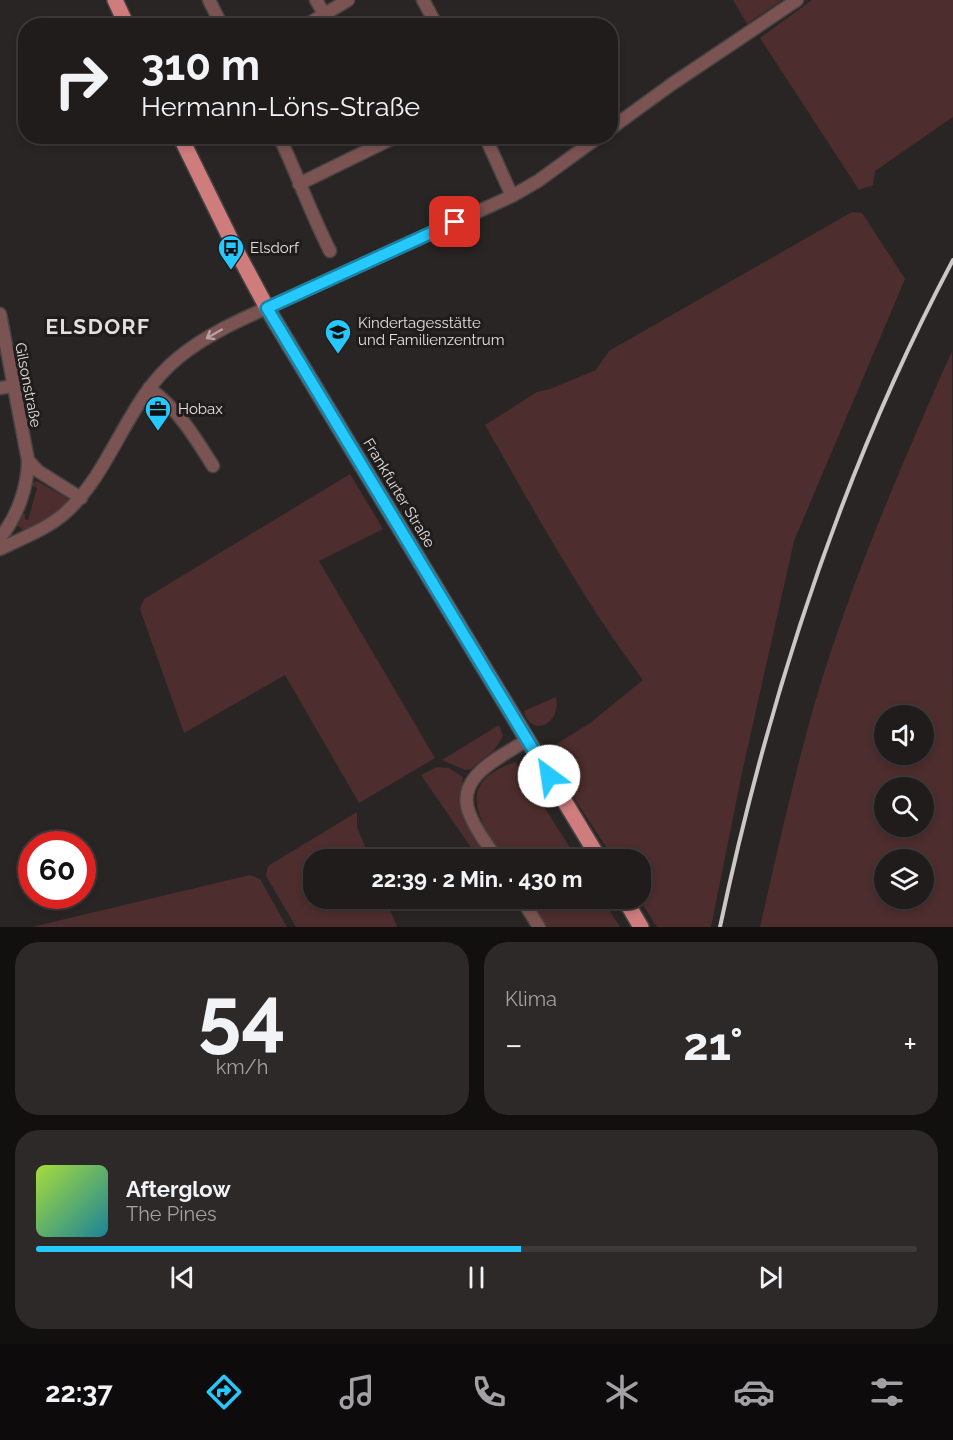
<!DOCTYPE html>
<html lang="de">
<head>
<meta charset="utf-8">
<style>
	:root { --surface:#201c1c; --page:#2d2929; --text:#f1f3f6; --muted:#a2a1a3; --line:#3d3a3b; --accent:#26c9fe }
	body { margin:0; font-family:Raleway,sans-serif; background:var(--page); color:var(--text); height:100vh; display:flex; flex-direction:column; font-size:22px; white-space:nowrap }
	* { box-sizing:border-box; margin:0 }
	p { font-size:20px; color:var(--muted) }
	.icon { flex:none; width:33px; height:33px; fill:none; stroke:currentColor; stroke-width:2; stroke-linecap:round; stroke-linejoin:round }
	.map { position:relative; height:927px; overflow:hidden }
	.drawer { display:flex; flex-direction:column; gap:15px; padding:15px; background:#120f0f; flex:1 }
	.drawer>* { flex:none }
	.hud { position:absolute; left:18px; top:18px; width:600px; height:126px; border-radius:24px; box-shadow:0 3px 9px #0003,0 0 0 2px var(--line); background:#201c1c; color:var(--text); overflow:hidden }
	.controls { position:absolute; left:874px; top:705px; display:grid; gap:12px }
	.controls a { display:grid; place-items:center; width:60px; height:60px; border-radius:50%; background:var(--surface); box-shadow:0 3px 9px #0003,0 0 0 2px var(--line); font-size:30px }
	.speed { position:absolute; left:18px; top:831px; display:flex; gap:12px; font-size:30px; font-weight:700; text-align:center }
	.speed>* { display:grid; place-content:center; width:78px; height:78px; border-radius:50%; background:var(--surface); box-shadow:0 3px 9px #0003,0 0 0 2px var(--line); line-height:1 }
	.speed .limit { border:9px solid #d22; background:#fff; color:#111 }
	.pin { position:absolute; display:grid; place-items:center; width:51px; height:51px; color:#fff; margin:-26px; border-radius:12px; box-shadow:0 3px 9px #0006 }
	.me { position:absolute; width:66px; margin:-33px; rotate:329deg; stroke-linejoin:round; filter:drop-shadow(0 0 4px #0008) }
	.turn { display:flex; align-items:center; gap:21px; height:126px; padding:0 24px; font-size:27px }
	.turn .icon { width:78px; height:78px; stroke-width:2.5 }
	.turn b { display:block; font-size:42px; line-height:51px }
	.big { font-size:45px; font-weight:700; line-height:1.1 }
	.drawer .tile { flex:1; display:flex; flex-direction:column; justify-content:center; gap:9px; min-width:0; padding:0 21px; border-radius:24px; background:var(--page) }
	.drawer .dial { align-items:center; gap:0 }
	.dial b { font-size:78px; line-height:1 }
	.song { display:flex; align-items:center; gap:18px }
	.cover { width:72px; height:72px; border-radius:9px; background:linear-gradient(135deg,hsl(80 70% 55%),hsl(190 70% 35%)) }
	.played { height:6px; border-radius:3px; background:linear-gradient(90deg,var(--accent) 55%,var(--line) 55%) }
	.keys { display:flex; justify-content:space-around; direction:ltr }
	.heat { display:flex; justify-content:space-between; align-items:center; font-size:33px; direction:ltr }
	.drawer .tiles { flex:1; display:grid; gap:15px; grid-template-columns:1fr 1fr }
	.tile:last-child { grid-column:span 2 }
	.trip { position:absolute; left:303px; top:849px; width:348px; height:60px; border-radius:24px; background:var(--surface); box-shadow:0 3px 9px #0003,0 0 0 2px var(--line); font-weight:700; line-height:60px; text-align:center }
	.tab-bar { display:flex; height:96px; justify-content:space-around; align-items:center; background:#0d0b0b; color:var(--muted) }
	.tab-bar .icon { width:42px; height:42px }
	.tab-bar .selected { color:var(--accent) }
	.tab-bar b { font-size:27px; color:var(--text) }
	.map>svg:first-child { display:block }
	.green { fill:#4d2d2d; fill-rule:evenodd }
	.lines { fill:none; stroke-linecap:round; stroke-linejoin:round }
	.street-casing { stroke:#474343; stroke-width:15 }
	.primary-casing { stroke:#474343; stroke-width:18 }
	.street { stroke:#7b5352; stroke-width:12 }
	.primary { stroke:#ce7c7c; stroke-width:15 }
	.rail { stroke:#cac7c7; stroke-width:4 }
	.oneway { stroke:#b4a0a0 }
	.route-casing { stroke:#1983a5; stroke-width:15 }
	.route { stroke:#26c9fe; stroke-width:10 }
	.labels { text-anchor:middle; dominant-baseline:central; stroke-width:6; stroke-linejoin:round; paint-order:stroke }
	.poi-label { font-size:15px; fill:#e2dfdf; stroke:#201c1c; text-anchor:start }
	.street-label { font-size:15px; fill:#e2dfdf; stroke:#201c1c }
	.district-label { font-size:21px; font-weight:bold; letter-spacing:1.5px; fill:#e2dfdf; stroke:#201c1c }
</style>
</head>
<body>
<div class="map">
<svg width="953" height="927" viewBox="0 0 953 927">
	<rect width="100%" height="100%" fill="#2a2525"/>
	<path class="green" d="M733,0H782L747,24Z
		M812,0H953V117L875,171L873,185L859,190L760,38Z
		M852,212L862,213L905,279L794,541L743,768L711,927H657L639,899L640,898V860L614,859L544,752L590,723L643,680C583,600 535,512 485,425L537,392L550,389L596,370L609,351Z
		M952,351L953,927H760C777,852 794,776 815,702C851,581 901,466 952,351ZM885,716H924V754H885ZM885,788H924V826H885ZM885,860H924V898H885Z
		M350,474L383,529L319,561L435,758L359,803L285,675L184,733L140,609L144,599Z
		M37,481L67,498L68,502C56,516 41,525 24,531L18,526L21,513L25,514V519L28,520L37,488L31,484Z
		M556,697C562,725 530,738 524,711Z
		M499,725L503,736L494,750L471,769L465,770L442,760Z
		M516,762L577,859H504C479,820 453,782 516,762Z
		M437,767L449,768L463,777L461,797L463,819L489,859H479L421,775Z
		M357,812V827L370,859L314,860V898L386,899L397,927H296L266,876L268,866Z
		M250,875L260,879L287,927H32Z
		M528,899H602L620,927H545Z"/>
	<g class="lines">
		<g class="street-casing">
			<path id="street" d="M209,0L222,26
				M316,0L331,26
				M423,0L437,26
				M305,26L348,0
				M610,129L672,84L797,0
				M279,136C297,174 311,214 330,251
				M485,136L512,196
				M299,184L397,136
				M0,314L28,460C28,487 17,517 0,538
				M0,388L12,386
				M149,388C178,409 195,437 213,466
				M28,460L38,471L81,498
				M0,549C22,538 45,530 64,514C113,471 126,400 178,358C214,328 260,312 302,292C372,260 442,228 512,196L538,181L600,136
				M497,860C488,845 476,831 470,815C453,776 502,757 527,740
				M521,898L539,927"/>
		</g>
		<g class="primary-casing">
			<path id="primary" d="M115,0L127,26
				M180,136L237,252L267,308L600,860
				M624,898L641,927"/>
		</g>
		<use href="#street" class="street"/>
		<use href="#primary" class="primary"/>
		<path class="rail" d="M720,927C769,696 842,469 953,260"/>
	</g>
	<defs><path id="oneway-shaft" d="M-6 0H5M1.5-3L5.5 0L1.5 3" fill="none" stroke-width="1.6" stroke-linecap="round" stroke-linejoin="round" transform="scale(1.5)"/></defs>
	<use class="oneway" href="#oneway-shaft" transform="translate(214 334) rotate(150)"/>
	<g class="lines">
		<g class="route-casing">
			<path id="route" d="M455,222L267,308L549,776"/>
		</g>
		<use href="#route" class="route"/>
	</g>
	<defs>
		<g id="bus-pin" transform="scale(1.35)"><path d="M0 17L-7.5 6A9.5 9.5 0 1 1 7.5 6Z" fill="#26c9fe" stroke="#201c1c"/><path d="M-5-6H5V4H4V6H2V4H-2V6H-4V4H-5ZM-3.5-4V0h7V-4ZM-3.5 1.2v1.5H-2V1.2ZM2 1.2v1.5H3.5V1.2Z" fill="#111"/></g>
		<g id="school-pin" transform="scale(1.35)"><path d="M0 17L-7.5 6A9.5 9.5 0 1 1 7.5 6Z" fill="#26c9fe" stroke="#201c1c"/><path d="M0-5L7-2L0 1L-7-2ZM-4 1L0 2.5L4 1V4Q0 6-4 4Z" fill="#111"/></g>
		<g id="office-pin" transform="scale(1.35)"><path d="M0 17L-7.5 6A9.5 9.5 0 1 1 7.5 6Z" fill="#26c9fe" stroke="#201c1c"/><path d="M-6-3h4V-5.5h4V-3h4V5H-6ZM-1-4.5V-3h2v-1.5ZM-6 0V1H6V0Z" fill="#111"/></g>
	</defs>
	<g fill-rule="evenodd">
		<use href="#bus-pin" x="231" y="248"/>
		<use href="#school-pin" x="338" y="332"/>
		<use href="#office-pin" x="158" y="409"/>
	</g>
	<g class="labels">
		<g class="poi-label">
			<text x="250" y="248">Elsdorf</text>
			<text x="358" y="323">Kindertagesstätte<tspan x="358" dy="17">und Familienzentrum</tspan></text>
			<text x="178" y="409">Hobax</text>
		</g>
		<g class="street-label">
			<text transform="translate(28 385) rotate(79)">Gilsonstraße</text>
			<text transform="translate(399 493) rotate(59)">Frankfurter Straße</text>
		</g>
		<g class="district-label">
			<text x="98" y="326">ELSDORF</text>
		</g>
	</g>
</svg>
<div class="controls">
<a><svg class="icon" aria-label="sound" viewBox="0 0 24 24"><path d="M4 9h4l5-4v14l-5-4H4zM17 9q2 3 0 6"/></svg></a>
<a><svg class="icon" aria-label="search" viewBox="0 0 24 24"><circle cx="10" cy="10" r="6"/><path d="M15 15l6 6"/></svg></a>
<a><svg class="icon" aria-label="layers" viewBox="0 0 24 24"><path d="M12 4l9 5-9 5-9-5zM3 14l9 5 9-5"/></svg></a>
</div>
<div class="speed"><div class="limit">60</div></div>
<div class="pin" style="left:455px;top:222px;background:#d93025"><svg class="icon" aria-label="arrive" viewBox="0 0 24 24"><path d="M6 21V4h12l-3 4 3 4H6"/></svg></div>
<svg class="me" style="left:549px;top:776px" viewBox="-20 -20 40 40"><circle r="19" fill="#fff"/><path d="M0-13L10 11 0 6-10 11z" fill="#26c9fe"/></svg>
<div class="trip">22:39 · 2 Min. · 430 m</div>
<div class="hud">
<div class="turn"><svg class="icon" aria-label="right" viewBox="0 0 24 24"><path d="M7 20v-9h11M14 6l5 5-5 5"/></svg><div><b>310 m</b>Hermann-Löns-Straße</div></div>
</div>
</div>
<section class="drawer">
<div class="tiles">
<div class="tile dial"><b>54</b><p>km/h</p></div>
<div class="tile"><p>Klima</p>
<div class="heat"><a>−</a><b class="big">21°</b><a>+</a></div>
</div>
<div class="tile">
<div class="song"><i class="cover"></i><div><b>Afterglow</b><p>The Pines</p></div></div>
<div class="played"></div>
<div class="keys"><svg class="icon" aria-label="previous" viewBox="0 0 24 24"><path d="M18 5L8 12l10 7zM5 5v14"/></svg><svg class="icon" aria-label="pause" viewBox="0 0 24 24"><path d="M8 5v14M16 5v14"/></svg><svg class="icon" aria-label="next" viewBox="0 0 24 24"><path d="M6 5l10 7-10 7zM19 5v14"/></svg></div>
</div>
</div>
</section>
<nav class="tab-bar">
<b>22:37</b>
<svg class="icon selected" aria-label="directions" viewBox="0 0 24 24"><path d="M12 3l9 9-9 9-9-9zM9 14v-3h6M13 9l2 2-2 2"/></svg>
<svg class="icon" aria-label="music" viewBox="0 0 24 24"><path d="M9 18V5l10-2v13"/><circle cx="6" cy="18" r="3"/><circle cx="16" cy="16" r="3"/></svg>
<svg class="icon" aria-label="phone" viewBox="0 0 24 24"><path d="M5 4h4l2 5-3 2q2 4 5 5l2-3 5 2v4C11 20 4 13 5 4z"/></svg>
<svg class="icon" aria-label="climate" viewBox="0 0 24 24"><path d="M12 3v18M4 7l16 10M4 17L20 7"/></svg>
<svg class="icon" aria-label="car" viewBox="0 0 24 24"><path d="M5 17H2v-5l4-1 3-4h7l3 4 3 1v5h-3M9 17h6M6 11h13"/><circle cx="7" cy="17" r="2"/><circle cx="17" cy="17" r="2"/></svg>
<svg class="icon" aria-label="filters" viewBox="0 0 24 24"><path d="M4 7h16M4 17h16"/><circle cx="9" cy="7" r="2"/><circle cx="15" cy="17" r="2"/></svg>
</nav>
</body>
</html>
